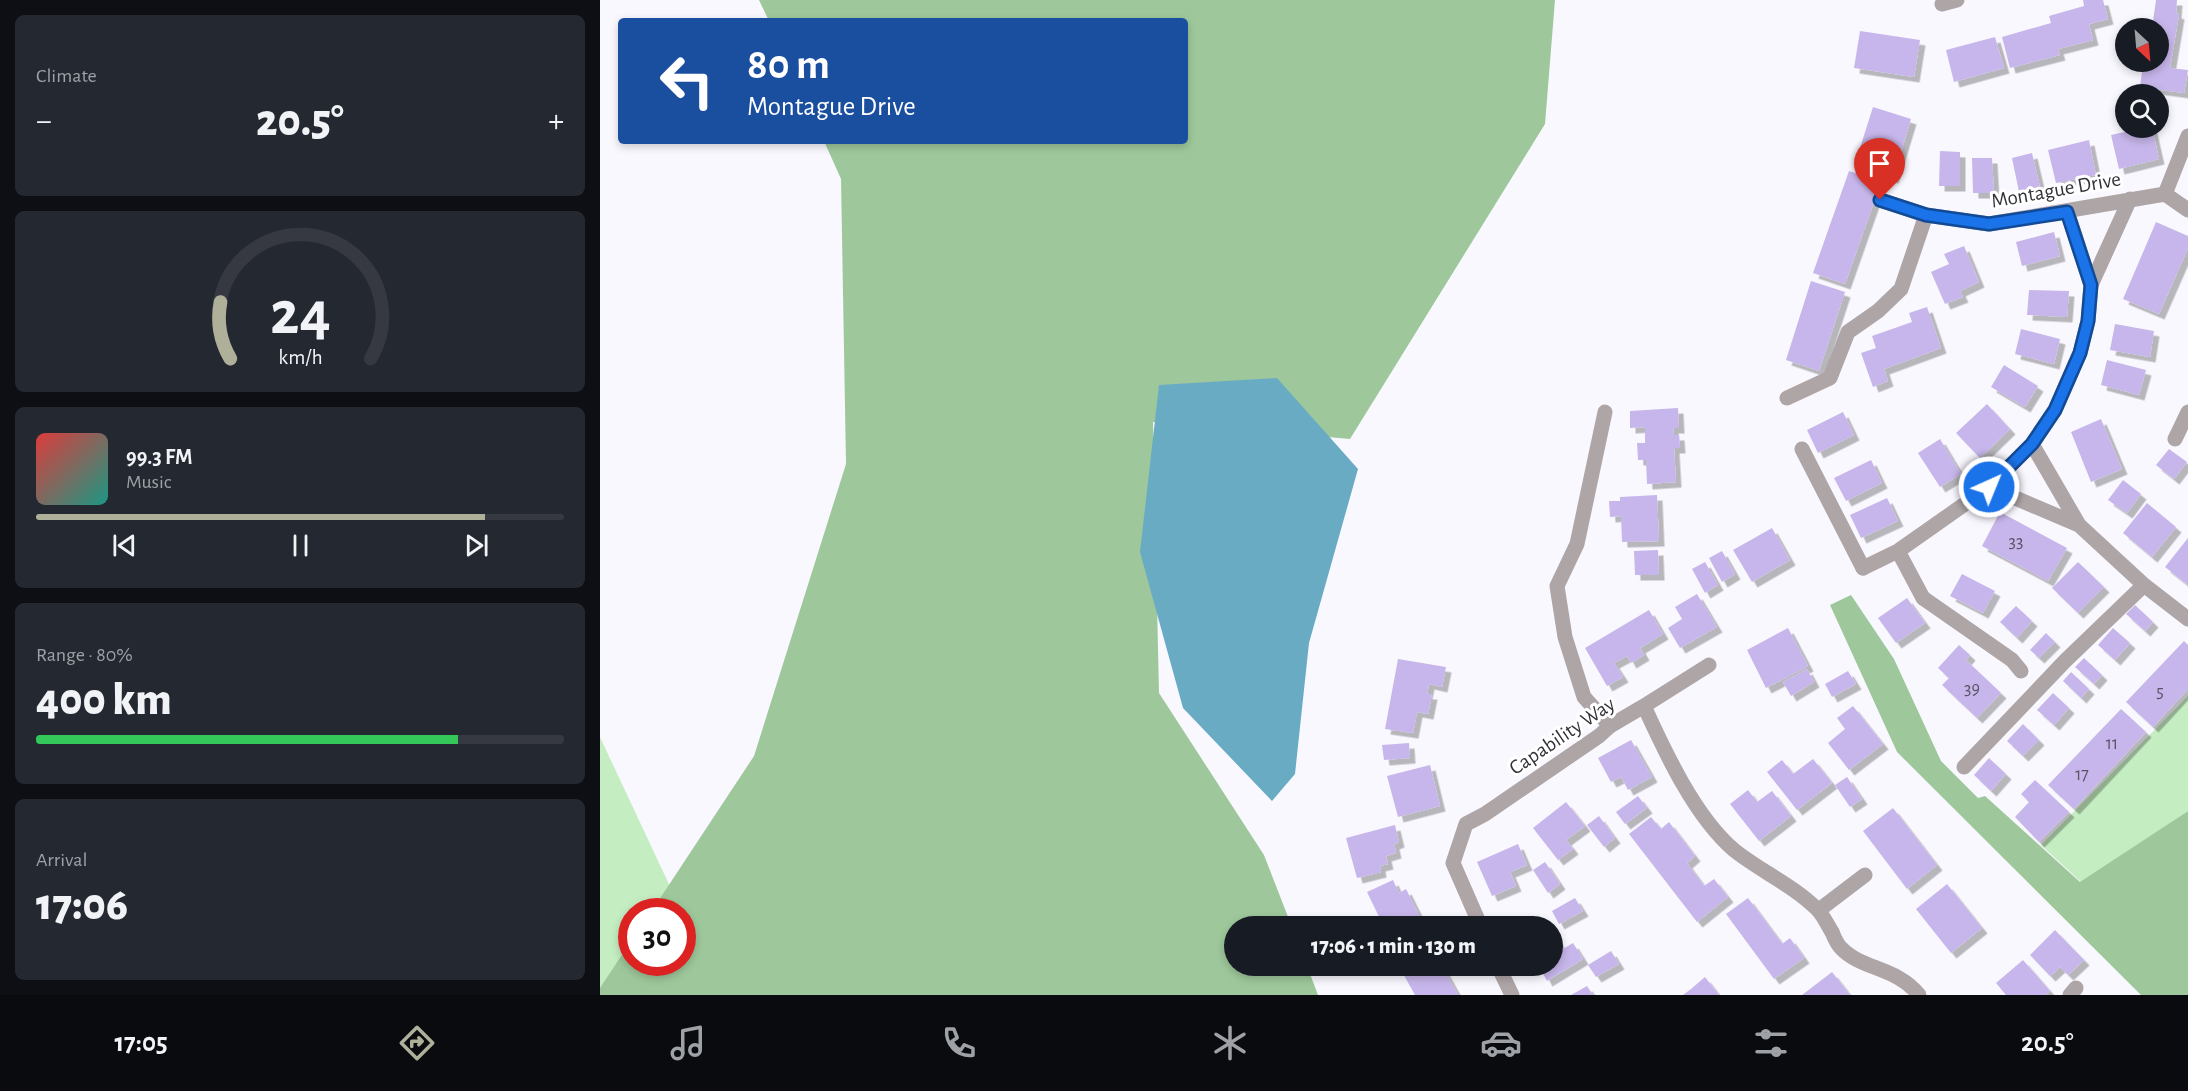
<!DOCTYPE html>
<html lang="en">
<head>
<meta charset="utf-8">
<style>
	:root { --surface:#171b24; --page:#242831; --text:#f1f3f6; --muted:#9ea1a6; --line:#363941; --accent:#afb09a }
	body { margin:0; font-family:"Alegreya Sans",sans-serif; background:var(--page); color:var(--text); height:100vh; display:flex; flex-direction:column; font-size:22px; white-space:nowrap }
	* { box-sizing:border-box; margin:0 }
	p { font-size:20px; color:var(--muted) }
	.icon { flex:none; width:33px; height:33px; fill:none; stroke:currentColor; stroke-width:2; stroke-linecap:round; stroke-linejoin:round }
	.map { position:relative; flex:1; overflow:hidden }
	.sheet { display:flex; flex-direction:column; gap:15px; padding:15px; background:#0d0f14; width:600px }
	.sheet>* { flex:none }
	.banner { position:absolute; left:18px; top:18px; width:570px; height:126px; border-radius:6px; box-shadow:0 3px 9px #0003; background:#1a4fa0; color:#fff; overflow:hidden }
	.needle { width:39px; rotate:154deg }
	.tools { position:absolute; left:1515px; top:18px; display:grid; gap:12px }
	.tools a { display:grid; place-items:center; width:54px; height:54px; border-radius:50%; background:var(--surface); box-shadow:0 3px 9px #0003; font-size:30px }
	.speed { position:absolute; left:18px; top:898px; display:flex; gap:12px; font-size:30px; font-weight:700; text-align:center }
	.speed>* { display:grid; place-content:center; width:78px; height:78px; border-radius:50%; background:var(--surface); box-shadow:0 3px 9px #0003; line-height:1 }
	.speed .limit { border:9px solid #d22; background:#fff; color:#111 }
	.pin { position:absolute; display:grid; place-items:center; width:51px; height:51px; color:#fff; margin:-62px -26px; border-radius:50% 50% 50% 0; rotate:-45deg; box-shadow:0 0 6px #0007 }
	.pin .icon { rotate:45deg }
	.me { position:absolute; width:66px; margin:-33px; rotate:44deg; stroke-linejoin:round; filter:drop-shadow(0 0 4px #0008) }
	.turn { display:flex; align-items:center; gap:21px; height:126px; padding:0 30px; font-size:27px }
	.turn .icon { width:78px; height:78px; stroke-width:2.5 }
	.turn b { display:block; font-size:42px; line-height:51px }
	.big { font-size:45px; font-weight:800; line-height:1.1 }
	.sheet .card { flex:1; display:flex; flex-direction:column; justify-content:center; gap:9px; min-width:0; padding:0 21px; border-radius:9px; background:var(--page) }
	.sheet .dial { align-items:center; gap:0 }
	.dial svg { height:156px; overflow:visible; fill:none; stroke:var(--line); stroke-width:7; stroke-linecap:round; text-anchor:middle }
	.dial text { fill:var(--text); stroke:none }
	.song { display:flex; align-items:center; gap:18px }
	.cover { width:72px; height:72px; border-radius:9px; background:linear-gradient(135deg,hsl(0 70% 55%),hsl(170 70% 35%)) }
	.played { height:6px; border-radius:3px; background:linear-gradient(90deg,var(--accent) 85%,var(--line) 85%) }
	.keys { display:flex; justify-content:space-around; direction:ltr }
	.heat { display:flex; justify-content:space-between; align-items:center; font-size:33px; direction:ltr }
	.charge { height:9px; border-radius:4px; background:linear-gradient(90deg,#34c759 80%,var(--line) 0) }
	.trip { position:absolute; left:624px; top:916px; width:339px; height:60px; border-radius:30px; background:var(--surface); box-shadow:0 3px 9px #0003; font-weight:800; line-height:60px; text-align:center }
	.menu { display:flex; height:96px; justify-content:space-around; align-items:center; background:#090b0e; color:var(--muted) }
	.menu .icon { width:42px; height:42px }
	.menu .on { color:var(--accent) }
	.menu b { font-size:27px; color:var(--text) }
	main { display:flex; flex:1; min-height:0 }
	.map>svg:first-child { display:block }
	.green { fill:#c5edc2 }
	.forest { fill:#9ec89b }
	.water { fill:#6aabc4 }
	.building { fill:#c7b6eb; filter:url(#shadow) }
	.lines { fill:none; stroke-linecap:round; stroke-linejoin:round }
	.lane { stroke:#aea5a7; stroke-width:15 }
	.street { stroke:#aea5a7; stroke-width:15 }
	.route-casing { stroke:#114b97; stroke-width:15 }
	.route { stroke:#1a73e8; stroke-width:10 }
	.labels { text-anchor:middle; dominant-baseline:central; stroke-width:6; stroke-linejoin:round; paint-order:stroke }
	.number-label { font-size:18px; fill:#595365 }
	.street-label { font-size:21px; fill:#343238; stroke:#fff }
</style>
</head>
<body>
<main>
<section class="sheet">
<div class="card"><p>Climate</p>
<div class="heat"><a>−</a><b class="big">20.5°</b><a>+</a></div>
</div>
<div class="card dial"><svg viewBox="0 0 100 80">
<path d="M14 69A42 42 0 1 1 86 69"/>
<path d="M14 69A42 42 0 0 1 9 40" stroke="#afb09a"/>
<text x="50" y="56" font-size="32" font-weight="700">24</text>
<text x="50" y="72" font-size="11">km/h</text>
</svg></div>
<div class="card">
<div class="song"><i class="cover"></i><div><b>99.3 FM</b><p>Music</p></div></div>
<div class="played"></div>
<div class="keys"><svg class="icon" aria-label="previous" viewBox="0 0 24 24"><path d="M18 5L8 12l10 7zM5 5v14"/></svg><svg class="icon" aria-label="pause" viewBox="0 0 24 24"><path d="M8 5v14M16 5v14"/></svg><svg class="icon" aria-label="next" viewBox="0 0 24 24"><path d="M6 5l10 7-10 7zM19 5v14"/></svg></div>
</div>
<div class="card"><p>Range · 80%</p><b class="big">400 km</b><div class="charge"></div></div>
<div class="card"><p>Arrival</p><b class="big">17:06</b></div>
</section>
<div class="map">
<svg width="1588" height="995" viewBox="0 0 1588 995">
	<defs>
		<filter id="shadow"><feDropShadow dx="5.5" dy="5.5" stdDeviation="0" flood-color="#0004"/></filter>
	</defs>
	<rect width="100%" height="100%" fill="#faf8ff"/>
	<path class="green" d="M1588,696V811L1481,882L1441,845Z
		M0,737L82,912H32V963H82L121,995H0Z"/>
	<path class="forest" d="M159,0H955L945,124L750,439L553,422L559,693L664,855L692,927H634V966H707L718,995H0V988L31,941L32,963H82V912H51L154,756L246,464L241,179L224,141H585V21H169Z
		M1251,595L1294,659L1341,761L1378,798L1385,796L1480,882L1588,811V995H1541L1297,752L1230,605Z"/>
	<path class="water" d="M677,378L758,469L709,643L695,774L672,801L583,708L540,552L559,385Z"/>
	<path class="building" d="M1483,0H1503L1508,19L1489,24L1493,40L1458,49L1460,55L1410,68L1402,37L1451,23L1449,16L1484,6Z
		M1556,0H1577L1576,13L1579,14L1570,68L1588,70L1584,93L1540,87L1543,64H1547V62H1558V28H1552Z
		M1260,31L1320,40L1314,77L1254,68Z
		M1395,37L1404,68L1354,82L1346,50Z
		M1273,107L1311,119L1293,178L1254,167Z
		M1542,128H1552L1559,159L1519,169L1511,135Z
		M1489,140L1496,175L1456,183L1448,150Z
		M1340,151L1360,152V186H1339Z
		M1432,153L1440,187L1419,192L1412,158Z
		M1372,158H1392L1394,193H1373Z
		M1249,171L1281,182L1245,284L1213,273Z
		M1556,222L1588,236V248L1559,314L1523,299Z
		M1454,232L1460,256L1422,266L1416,242Z
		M1364,246L1379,282L1360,291L1363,297L1345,304L1331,272L1349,264L1344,254Z
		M1211,281L1245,292L1219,371L1186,360Z
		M1429,290L1469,291L1467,317L1427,315Z
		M1327,307L1341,348L1284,369L1288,381L1273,387L1261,353L1276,348L1272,336L1312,322L1309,313Z
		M1515,324L1554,331L1550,357L1510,350Z
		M1421,329L1460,339L1454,364L1415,354Z
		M1507,360L1546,370L1539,395L1501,385Z
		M1404,365L1438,386L1425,407L1391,387Z
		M1387,404L1410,429L1380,458L1356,433Z
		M1078,408L1079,428H1073L1074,435H1079L1080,448H1074L1076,482L1047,484L1046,460H1038L1037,443H1045V427L1030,428V411Z
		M1243,412L1254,435L1218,453L1207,430Z
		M1501,419L1522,469L1491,482L1471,432Z
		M1340,439L1361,474L1340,487L1318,453Z
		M1569,449L1587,462L1574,479L1556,465Z
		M1271,460L1282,483L1246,501L1234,478Z
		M1523,480L1541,494L1527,513L1508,500Z
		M1057,495L1059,541L1022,542L1021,516L1010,517L1009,501H1020V497Z
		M1287,498L1298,521L1261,538L1250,515Z
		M1547,503L1576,527L1552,557L1523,533Z
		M1400,512L1467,548L1448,581L1382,546Z
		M1172,528L1190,560L1152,582L1133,550Z
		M1588,538V585L1565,567Z
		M1058,550L1059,575H1035L1034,551Z
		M1122,551L1135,574L1122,582L1109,558Z
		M1105,562L1118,585L1105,593L1092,569Z
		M1478,562L1504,587L1478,613L1452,588Z
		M1362,574L1395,591L1383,613L1350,596Z
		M1097,594L1117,627L1080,648L1068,628L1082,619L1075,607Z
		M1307,598L1325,623L1296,643L1278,618Z
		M1535,605L1553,622L1545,631L1526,614Z
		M1416,606L1432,621L1417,638L1400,622Z
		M1049,610L1063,634L1040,648L1044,655L1031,663L1027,656L1014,663L1023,677L1007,686L985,648Z
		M1188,628L1208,666L1166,688L1147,650Z
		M1513,628L1530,643L1515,660L1498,645Z
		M1446,633L1455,642L1439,658L1430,650Z
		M1584,641L1588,645V689L1553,727L1526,702Z
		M1359,645L1370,655L1366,660L1401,693L1377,718L1342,685L1349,678L1338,668Z
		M1484,658L1502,675L1494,684L1475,667Z
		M798,659L846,667L842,687L829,684L827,694H832L828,714L817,712L813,733L785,729Z
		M1207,669L1214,682L1191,696L1183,682Z
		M1248,671L1256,684L1232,697L1225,684Z
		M1471,672L1489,689L1481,698L1463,681Z
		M1453,693L1469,708L1454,725L1437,710Z
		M1253,706L1283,744L1249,770L1228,743L1245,729L1237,718Z
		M1521,709L1546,732L1474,809L1448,785Z
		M1423,724L1439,740L1423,756L1407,741Z
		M1031,740L1052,777L1028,790L1021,777L1011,782L998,758Z
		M809,743L810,758L784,760L782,745Z
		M1389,758L1406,774L1391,791L1374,775Z
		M1213,759L1232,783L1197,810L1167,772L1182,760L1193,774Z
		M830,765L840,806L798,817L787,776Z
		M1247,777L1262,799L1250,807L1235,785Z
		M1435,780L1469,812L1439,842L1415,817L1429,802L1421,794Z
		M1148,790L1157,802L1172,791L1191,816L1159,841L1130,804Z
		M1038,796L1047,808L1025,824L1016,812Z
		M966,802L985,826L966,840L973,849L958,860L933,828Z
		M1293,808L1337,865L1307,889L1263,831Z
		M999,816L1015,838L1004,847L987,825Z
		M1051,817L1061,829L1069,822L1095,856L1087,863L1104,886L1114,879L1128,897L1097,922L1029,834Z
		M795,825L799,842L794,844L796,853L786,856L788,864L780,866L781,872L757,878L746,838Z
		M918,844L927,865L910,872L916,886L892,896L877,862Z
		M945,862L960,884L948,893L933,870Z
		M793,880L799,893L806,889L825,927H784L767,892Z
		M1347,884L1382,928L1351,953L1316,909Z
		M975,898L983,911L959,924L952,911Z
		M1148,898L1182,944L1190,938L1204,958L1174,979L1126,914Z
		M1455,930L1484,960L1468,975L1460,967L1450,976L1430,955Z
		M952,931L963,949L973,943L983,959L947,981L939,966H952Z
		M1011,951L1019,964L996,977L988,965Z
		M1423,960L1450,991L1445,995H1406L1396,983Z
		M810,966H842L858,995H815L801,970Z
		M1232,972L1250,995H1202Z
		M1105,977L1119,995H1083L1091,989Z
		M987,986L993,995H971Z"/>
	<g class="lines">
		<path class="lane" d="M1005,412L977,544L957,586L965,637L984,697L1010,726
			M1575,439L1588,412
			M1202,449L1263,568
			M1323,598L1412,660L1421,671
			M1364,767L1465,661L1544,585
			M1232,932C1234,937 1237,944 1241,948C1262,970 1297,967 1319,995
			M1470,995L1476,988"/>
		<path class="street" d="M1342,4L1357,0
			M1565,194L1588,136
			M1280,200L1326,215
			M1467,211L1491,285
			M1187,398L1230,378L1248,332L1278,311L1301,289L1326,215L1389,224L1565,194L1588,210
			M1432,444L1479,525L1544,585L1588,619
			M1389,487L1479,525
			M1298,551L1323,598
			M1263,568L1298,551L1389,487L1432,444L1455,410L1480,353L1488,321L1491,285L1530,199
			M1044,706L1109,665
			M1219,910L1265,875
			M881,927L853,863L866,824L885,814L999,736L1010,726L1044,706C1065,752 1095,817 1134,850C1160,871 1193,885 1217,909C1223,915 1227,924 1232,932
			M898,966L912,995"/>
	</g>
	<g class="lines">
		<g class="route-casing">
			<path id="route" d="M1280,200L1326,215L1389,224L1467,212L1491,285L1488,321L1480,353L1455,410L1432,444L1389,487"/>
		</g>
		<use href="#route" class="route"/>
	</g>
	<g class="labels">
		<g class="number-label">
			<text x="1416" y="542">33</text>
			<text x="1372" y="689">39</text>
			<text x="1560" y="692">5</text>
			<text x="1512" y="744">11</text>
			<text x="1482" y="775">17</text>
		</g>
		<g class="street-label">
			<text transform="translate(1456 190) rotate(-10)">Montague Drive</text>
			<text transform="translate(962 736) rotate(-34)">Capability Way</text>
		</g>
	</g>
</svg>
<div class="tools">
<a><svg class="needle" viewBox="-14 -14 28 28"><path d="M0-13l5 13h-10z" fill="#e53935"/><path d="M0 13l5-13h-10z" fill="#9ea1a6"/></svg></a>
<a><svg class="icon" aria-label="search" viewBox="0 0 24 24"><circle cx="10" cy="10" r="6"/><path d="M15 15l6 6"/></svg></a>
</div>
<div class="speed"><div class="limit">30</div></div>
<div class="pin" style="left:1280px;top:200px;background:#d93025"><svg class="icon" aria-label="arrive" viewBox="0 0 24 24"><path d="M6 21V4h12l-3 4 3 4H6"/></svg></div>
<svg class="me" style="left:1389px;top:487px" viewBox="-20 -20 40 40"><circle r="17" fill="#1a73e8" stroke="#fff" stroke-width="3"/><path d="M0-11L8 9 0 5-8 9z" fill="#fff"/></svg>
<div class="trip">17:06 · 1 min · 130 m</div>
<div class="banner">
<div class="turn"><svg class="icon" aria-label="left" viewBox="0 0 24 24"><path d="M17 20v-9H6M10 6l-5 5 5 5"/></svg><div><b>80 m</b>Montague Drive</div></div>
</div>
</div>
</main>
<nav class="menu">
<b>17:05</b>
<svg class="icon on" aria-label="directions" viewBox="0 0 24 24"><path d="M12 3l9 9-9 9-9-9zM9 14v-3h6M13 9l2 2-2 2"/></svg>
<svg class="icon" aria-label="music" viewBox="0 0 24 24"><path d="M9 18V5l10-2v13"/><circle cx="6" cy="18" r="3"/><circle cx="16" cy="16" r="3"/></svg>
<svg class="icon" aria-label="phone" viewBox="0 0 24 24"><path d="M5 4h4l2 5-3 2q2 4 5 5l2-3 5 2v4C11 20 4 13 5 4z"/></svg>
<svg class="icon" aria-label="climate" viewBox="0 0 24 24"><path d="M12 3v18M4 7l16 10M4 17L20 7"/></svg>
<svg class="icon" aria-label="car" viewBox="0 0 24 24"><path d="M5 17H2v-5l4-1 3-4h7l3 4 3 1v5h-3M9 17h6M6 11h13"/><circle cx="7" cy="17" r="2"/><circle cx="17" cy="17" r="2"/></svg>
<svg class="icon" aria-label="filters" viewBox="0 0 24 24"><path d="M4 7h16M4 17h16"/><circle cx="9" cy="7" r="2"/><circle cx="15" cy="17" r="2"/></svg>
<b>20.5°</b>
</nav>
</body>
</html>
